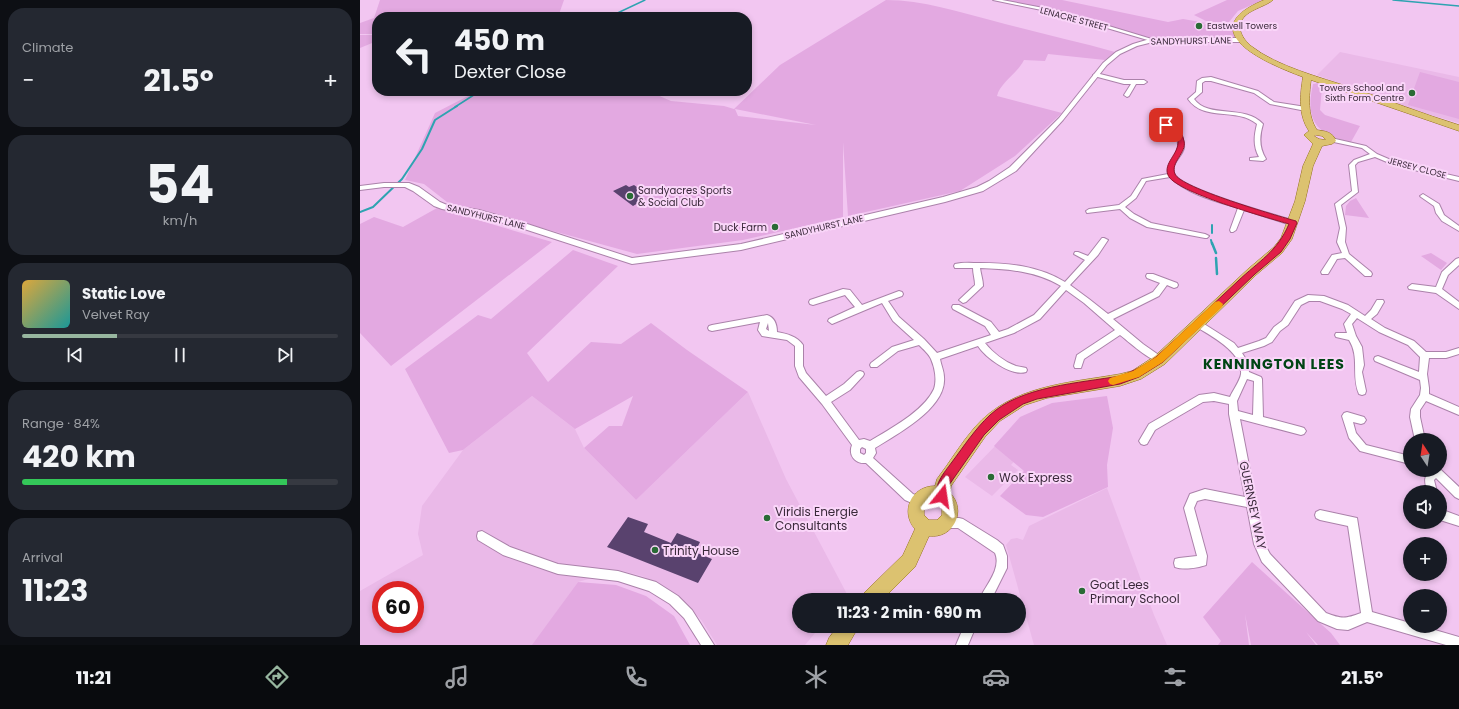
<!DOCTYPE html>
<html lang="en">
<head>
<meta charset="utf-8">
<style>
	:root { --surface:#171b24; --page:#242831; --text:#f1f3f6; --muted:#9ea1a6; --line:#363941; --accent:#97b69f }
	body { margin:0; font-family:Poppins,sans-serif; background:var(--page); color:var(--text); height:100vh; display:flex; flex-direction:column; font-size:15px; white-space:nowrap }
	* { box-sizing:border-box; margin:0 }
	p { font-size:13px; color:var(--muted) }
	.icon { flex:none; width:22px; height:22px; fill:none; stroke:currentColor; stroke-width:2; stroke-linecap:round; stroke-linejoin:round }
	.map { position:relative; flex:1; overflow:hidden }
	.details { display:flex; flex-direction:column; gap:8px; padding:8px; background:#0d0f14; width:360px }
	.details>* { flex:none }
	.banner { position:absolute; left:12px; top:12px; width:380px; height:84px; border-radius:16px; box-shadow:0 2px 6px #0003; background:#171b24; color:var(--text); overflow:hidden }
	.needle { width:26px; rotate:348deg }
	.tools { position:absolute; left:1043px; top:433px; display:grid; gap:8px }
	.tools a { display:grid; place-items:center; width:44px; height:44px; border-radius:50%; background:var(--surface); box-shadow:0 2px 6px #0003; font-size:20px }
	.speed { position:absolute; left:12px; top:581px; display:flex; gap:8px; font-size:20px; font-weight:700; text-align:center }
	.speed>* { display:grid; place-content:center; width:52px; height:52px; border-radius:50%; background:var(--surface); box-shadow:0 2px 6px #0003; line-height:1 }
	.speed .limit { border:6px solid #d22; background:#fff; color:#111 }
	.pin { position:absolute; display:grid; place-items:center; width:34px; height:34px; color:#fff; margin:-17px; border-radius:8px; box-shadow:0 2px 6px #0006 }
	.me { position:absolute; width:44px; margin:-22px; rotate:15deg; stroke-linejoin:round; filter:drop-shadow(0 0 3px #0008) }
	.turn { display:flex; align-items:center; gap:14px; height:84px; padding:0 16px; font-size:18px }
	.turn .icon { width:52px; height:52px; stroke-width:2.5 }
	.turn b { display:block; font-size:28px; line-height:34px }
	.big { font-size:30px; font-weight:700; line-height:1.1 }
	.details .widget { flex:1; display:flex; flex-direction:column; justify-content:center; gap:6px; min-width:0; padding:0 14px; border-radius:16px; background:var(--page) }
	.details .dial { align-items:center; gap:0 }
	.dial b { font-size:52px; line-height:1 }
	.song { display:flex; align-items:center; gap:12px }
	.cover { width:48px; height:48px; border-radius:6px; background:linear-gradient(135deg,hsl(40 70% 55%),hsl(180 70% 35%)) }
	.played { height:4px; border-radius:2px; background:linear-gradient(90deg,var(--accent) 30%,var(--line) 30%) }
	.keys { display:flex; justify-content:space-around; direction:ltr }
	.heat { display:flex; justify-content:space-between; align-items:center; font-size:22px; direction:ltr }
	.charge { height:6px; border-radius:3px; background:linear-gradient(90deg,#34c759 84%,var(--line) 0) }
	.trip { position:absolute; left:432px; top:593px; width:234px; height:40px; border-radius:20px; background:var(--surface); box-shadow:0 2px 6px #0003; font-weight:700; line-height:40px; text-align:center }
	.tabs { display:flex; height:64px; justify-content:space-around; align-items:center; background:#090b0e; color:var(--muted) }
	.tabs .icon { width:28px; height:28px }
	.tabs .active { color:var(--accent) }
	.tabs b { font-size:18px; color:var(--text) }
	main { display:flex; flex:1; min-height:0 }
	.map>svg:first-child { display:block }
	.built { fill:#eab9e8; fill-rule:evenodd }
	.green { fill:#e3a9e1; fill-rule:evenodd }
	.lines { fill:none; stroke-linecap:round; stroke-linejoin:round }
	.stream-far2 { stroke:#2ea3b1; stroke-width:1.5 }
	.stream-far1 { stroke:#2ea3b1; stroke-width:2 }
	.stream { stroke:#2ea3b1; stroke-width:2.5 }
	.building { fill:#59426e }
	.minor-casing { stroke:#ab82aa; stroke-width:2 }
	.tertiary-casing { stroke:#ab82aa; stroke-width:2 }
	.primary-casing { stroke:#94721f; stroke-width:1 }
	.minor { fill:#fff; fill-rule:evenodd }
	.tertiary { fill:#fff; fill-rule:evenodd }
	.primary { fill:#dcc270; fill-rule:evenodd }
	.route { fill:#e11d48; stroke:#92132f }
	.slow { fill:#f59e0b }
	.poi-dot { fill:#296b35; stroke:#fad6f9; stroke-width:1.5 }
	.labels { text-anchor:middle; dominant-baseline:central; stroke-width:4; stroke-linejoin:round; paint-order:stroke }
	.far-street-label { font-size:9px; fill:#3b2a3b; stroke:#fad6f9 }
	.far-poi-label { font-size:9px; fill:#3b2a3b; stroke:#fad6f9; text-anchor:start }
	.poi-label { font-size:10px; fill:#3b2a3b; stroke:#fad6f9; text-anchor:start }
	.near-poi-label { font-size:12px; fill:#3b2a3b; stroke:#fad6f9; text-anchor:start }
	.near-street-label { font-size:12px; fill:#3b2a3b; stroke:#fad6f9 }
	.district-label { font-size:14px; font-weight:bold; letter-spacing:1px; fill:#004414; stroke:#fad6f9 }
</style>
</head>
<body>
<main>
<section class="details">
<div class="widget"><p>Climate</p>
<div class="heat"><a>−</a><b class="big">21.5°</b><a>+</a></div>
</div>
<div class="widget dial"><b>54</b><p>km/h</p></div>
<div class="widget">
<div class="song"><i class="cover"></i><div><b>Static Love</b><p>Velvet Ray</p></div></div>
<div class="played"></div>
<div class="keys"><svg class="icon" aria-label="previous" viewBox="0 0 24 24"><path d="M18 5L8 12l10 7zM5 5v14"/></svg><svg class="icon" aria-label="pause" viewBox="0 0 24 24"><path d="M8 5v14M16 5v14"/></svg><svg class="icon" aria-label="next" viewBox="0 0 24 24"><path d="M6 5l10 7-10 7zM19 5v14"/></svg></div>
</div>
<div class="widget"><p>Range · 84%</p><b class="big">420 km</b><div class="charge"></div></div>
<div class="widget"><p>Arrival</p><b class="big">11:23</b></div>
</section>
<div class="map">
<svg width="1099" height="645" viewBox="0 0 1099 645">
	<rect width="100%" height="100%" fill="#f2c6f1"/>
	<path class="built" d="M980,52L1099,77V123L1050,109L957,75Z
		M388,392L426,479L487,594L482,600H439V626H461L445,645H357L342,621L323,600L304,586L282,576L259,570L218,582L173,645H0V591L63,555L58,534L62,506L103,450L172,396L215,429L224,448L276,500ZM21,590H55V624H21Z
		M640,441L659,456L651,465L658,470L632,496L605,477Z
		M747,488L794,615L807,645H674L646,545L651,539L657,538L663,540L669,526Z"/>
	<path class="green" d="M20,0H204L198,17H17V34H0V23L14,18Z
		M526,0C563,0 599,12 634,21C674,32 715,41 755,52L745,60L688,54L685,61L664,60C657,74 640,83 637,96L702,113L655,156L600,191L488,216L483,142V217L383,240L277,254L87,202L64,184L45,180L75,113L108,96L113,91H288L311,101L364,106L374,109L420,65ZM375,109L456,125L378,116Z
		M634,0H702L808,22L823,19L846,23L834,26L839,28L845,24H852L834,15L867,0H903L878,11L869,22H873V27L876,36L874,38L859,39L794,38L763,32L697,12Z
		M0,35H17V41L0,48Z
		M1060,72L1099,82V119L1048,105Z
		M958,83L971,87H962L960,110L965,115L1000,126L991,142C955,135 945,119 953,84Z
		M996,198L1009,218L985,215L986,206L990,201Z
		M77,208L192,242L31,366L0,333V224L14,217L43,227Z
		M213,250L258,266L167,353L188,382L231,342L261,344L291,323L327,350L388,392L276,500L224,448L249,426H262L273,396L215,429L172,396L103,450L89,453L45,369L118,315L131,319Z
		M1071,253L1087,263L1081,270L1061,256Z
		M747,396L753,428L747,465L748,487L683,517L666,515L640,496L664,471L634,446L660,417L669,413L692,403Z
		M892,562L971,633L980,645H958L946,632L956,645H891L885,614L889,645H858L861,641L843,617Z
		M218,582L256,585L286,596L314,616L330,645H172Z"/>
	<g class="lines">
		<path class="stream-far2" d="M1033,0L1099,6
			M249,17L285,0
			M95,107L120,91"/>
		<path class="stream-far1" d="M0,212L13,207L42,179L62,149L75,120L97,106
			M852,225V233
			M851,240L852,244"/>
		<path class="stream" d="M852,243L856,253
			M856,258L857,274"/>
	</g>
	<path class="building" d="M266,185L269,187L274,185L281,190L276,192L285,199L273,206L253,191Z
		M268,517L288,524L284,532L311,543L317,533L340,542L335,552L352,559L338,583L247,547Z"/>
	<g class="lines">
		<g class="minor-casing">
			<path id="minor" d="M633,0H642L699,11L795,40L791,41L696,13Z
				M736,73L764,80H784L787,82L784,84H776L769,96L767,97L764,95L771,84H764L734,76L733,75Z
				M851,77L898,91L914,102L946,107L949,109L946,111L910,104L894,93L851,81H845L842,83V92L834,99C848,119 885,104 903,124C899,137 899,148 906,159L903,161L890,160V158L899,157C893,146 894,136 897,124C877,107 844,122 828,99L836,92L837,81L842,78Z
				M816,118L819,120L817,125C820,132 825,140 824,148C822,157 811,163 814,173C819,189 916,215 935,221L936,223L935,225H931L884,210L876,230L873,232H871L870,230L878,208C855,201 827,194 810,177L786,181L776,198L765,207L774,214L791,223L845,234L849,236L847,238H845L787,227L770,218L760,209L727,213L726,211L729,209L759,205L771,196L782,179L808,174C806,162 817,157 818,147C819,139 814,132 811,125L814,119Z
				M971,138L1006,146L1017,154L1038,163L1099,177V181L1034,165L1015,157L998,162L995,165L998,192L981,205L986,228L985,242L989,254L1011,272L1012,274L1011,276H1005L985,258L977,259L968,274H962L961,272L972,255L982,253L977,242L980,228L975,204L992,191L989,165L994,160L1010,154L1002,148L969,141L968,140Z
				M1063,194L1079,204L1084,215L1099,226V231L1082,221L1076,213L1074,206L1061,197L1060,196Z
				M742,238H744L748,240L738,255L710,285L729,299L748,314L793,292L800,283L787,278L786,276L787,274H793L817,283L818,285L817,287L814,288L807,285L799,296L753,319L783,344L803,358L804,360L803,362C794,365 768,341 760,335L724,359L721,368H715L714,366L717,355L755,330L724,303L706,290L680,319L654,333L625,343C633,353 645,362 656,366C660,367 663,367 666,368L667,370L666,372C651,377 625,357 618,346L580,359C581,365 584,371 584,377C587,408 537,434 515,448L516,453L513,458L553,494L563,498L564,501L563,504L559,506L545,500L506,463C495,464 488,455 492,445L462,404L439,377L435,366V346L427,340L402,336L398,330L400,322L352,331L349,330L348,328L349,326L352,325L407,315C414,317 417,324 417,332C427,334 437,336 443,345V366L446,373L466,396L484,384L497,372L500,371L503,372L504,374L503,376L490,390L471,402L499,440L504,439L510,441C530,429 564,411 574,389C577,380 575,368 571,359C569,354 563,349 559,345L538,351L517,367H511L510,365L511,363L532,347L554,340L533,321L522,303L472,324L468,321L469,319L495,307L485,295L453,305L450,304L449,302L450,300L483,289L490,290L502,305L539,291L542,292L543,294L542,296L528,301L539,317L564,339L577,353L631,335L625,326L593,309L592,307L593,305H599L631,322L639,332L648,329L674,315L701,286C676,271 648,269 620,268C621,275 623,280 623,286L606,302L603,303L599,300L615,285C615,279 613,274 613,268H595L594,266L595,264C603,262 612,263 620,263C649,263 679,266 705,282L725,260L714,254L715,252H718L728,256ZM408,323L409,331L406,329ZM502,447L506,449V453L504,455L500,453V449Z
				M1099,258V265L1088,275L1082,289L1099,302V309L1076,293L1049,289L1048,287L1052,284L1076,287L1082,272L1096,259Z
				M948,295L964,296L988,305L1005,316L1011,310L1017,300H1023L1024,302L1017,314L1011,319L1025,328L1054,341L1066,352H1086L1099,348V354L1086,358H1069L1067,374L1069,388V394L1099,407V415L1066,401L1060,410V417L1065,440H1055L1050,417L1051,409L1060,395L1061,388L1060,380L1015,361L1014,359L1015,357L1018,356L1059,372L1060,357L1048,345L1019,332L997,318L992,324L996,336L1002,347L1004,365L1002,372L1006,391L1005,394L1002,395L999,394C991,376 1000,357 989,340L976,337L975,335L976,333H987L984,324L991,314L982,309L960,301H949L941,305L928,325L920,331L912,342L904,346L882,353L887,361L889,372L901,377L902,379L903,417L941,427L944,428L946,431L944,434L941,435L880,419L904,543L910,554L966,613C982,619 985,619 1001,613L988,526L960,520L956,518L955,515L956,512L960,510L997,518L1012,612L1050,623V626H1061L1099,637V645H1086L1007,622L988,630L977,629L958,621L902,562L894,544L887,507L845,499L837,501L834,508L847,556L846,565C838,568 823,570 815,567L814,563L815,559L819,558L837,556L824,508L830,494L845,489L885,497L869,414V404L854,401L843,402L795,430L787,444L784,445L781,444L779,441L789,424L839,395L854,393L870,397C873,390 880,381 881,374C883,352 851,336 835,326L834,324L835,322H841L874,343L878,348L899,341L906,338L914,327L922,321L935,301ZM887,379L894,381L893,415L878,411L877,401Z
				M987,412L1004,417L1006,420L1004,423L1001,424L993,422L996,433L1006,445L1050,456V464L1000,451L989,438L982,416L984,413Z
				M1080,469L1099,487V499L1095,497L1076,478L1074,480L1077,492H1067C1065,481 1063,479 1070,470Z
				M1080,509L1099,516V526L1080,520Z
				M587,518H599L603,519L637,540L643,545L647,556V568L631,600H619C625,586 642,569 635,553L598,528H587L583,527L582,523L583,519Z
				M122,531L150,547L198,564L258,571L296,582L318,596L332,610L354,645H341L324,618L310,604L289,591L258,581L198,574L143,555L118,540L117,536L118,532Z
				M604,626H616L608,645H596Z"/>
		</g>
		<g class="tertiary-casing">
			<path id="tertiary" d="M793,38H881L884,40L881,42H793L777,46L760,54L747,65L703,120L656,171L623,191L585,202L381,250L272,264L155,226L118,216L82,209L74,206L53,191L45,187H24L0,190V186L24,183H49L59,187L80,202L87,205L119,210L161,222L272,258L381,244L583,197L617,187L629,181L650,167L699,118L743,63L756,52L773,44Z"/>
		</g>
		<g class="primary-casing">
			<path id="primary" d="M904,0H913C904,8 883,10 880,25C879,33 885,41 891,46C918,67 960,77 992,88C1028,100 1063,114 1099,125V131L951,80C949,96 947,115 957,130C965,131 973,132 976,141L972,144L962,146L953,166L945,201L932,239L922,253L896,275L805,364L781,379L760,386L687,398L665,405L640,421L625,437L591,486L590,493C607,510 594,539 569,536L555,567L522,600H500L503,594L543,555L555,529C540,512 551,486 575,486L577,479C590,462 601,443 615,427C652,385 709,383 760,374L772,371L795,356L888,269L914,247L921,238L935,201L943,166L953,144L944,135L949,131C938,115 940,95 943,77C908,64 829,31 904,0ZM956,135L962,136L966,140L959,139L954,136ZM570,501H576L582,507V515L577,520H569L564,515V507Z
				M478,626H499L488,645H466L469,638Z"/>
		</g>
		<use href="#minor" class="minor"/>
		<use href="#tertiary" class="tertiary"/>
		<use href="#primary" class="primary"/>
	</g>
	<path class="route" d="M806,123L817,124C819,129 823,135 824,141C827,153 810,162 815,174C820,188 918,216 936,221L937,223L930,239L921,252L895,274L803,362L779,377L760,384L677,399L663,404L639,420L624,435L589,485L586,500L582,502L578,500C572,486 584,473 592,462C604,446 615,429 630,415C661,386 720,383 760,376C774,371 785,365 796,357C824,332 851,306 878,281C899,261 917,252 929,224C909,218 814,192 808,175C803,163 819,154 818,141C817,137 814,132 812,127L802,125Z"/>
	<path class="slow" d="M859,301L863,304L862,307L803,362L779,377L753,385L750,384L748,381L750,378L773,371L796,357L855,302Z"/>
	<g class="poi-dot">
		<circle cx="839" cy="26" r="4"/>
		<circle cx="1052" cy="93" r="4"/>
		<circle cx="270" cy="196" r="4"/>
		<circle cx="415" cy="227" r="4"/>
		<circle cx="631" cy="477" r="4"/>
		<circle cx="407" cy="518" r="4"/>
		<circle cx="295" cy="550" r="4"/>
		<circle cx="722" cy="591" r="4"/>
	</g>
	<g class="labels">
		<g class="far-street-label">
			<text transform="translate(714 19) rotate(15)">LENACRE STREET</text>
			<text transform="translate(831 41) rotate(-1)">SANDYHURST LANE</text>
			<text transform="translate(1057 168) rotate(15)">JERSEY CLOSE</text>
			<text transform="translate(126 217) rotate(14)">SANDYHURST LANE</text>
			<text transform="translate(464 227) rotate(-13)">SANDYHURST LANE</text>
		</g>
		<g class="far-poi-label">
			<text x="847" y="26">Eastwell Towers</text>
			<text x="1044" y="88" text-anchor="end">Towers School and<tspan x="1044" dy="10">Sixth Form Centre</tspan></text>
		</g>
		<g class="poi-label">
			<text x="278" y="190">Sandyacres Sports<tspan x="278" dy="12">&amp; Social Club</tspan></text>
			<text x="407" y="227" text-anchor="end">Duck Farm</text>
		</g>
		<g class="near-poi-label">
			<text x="639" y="477">Wok Express</text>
			<text x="415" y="511">Viridis Energie<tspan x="415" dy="14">Consultants</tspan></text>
			<text x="303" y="550">Trinity House</text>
			<text x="730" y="584">Goat Lees<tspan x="730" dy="14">Primary School</tspan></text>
		</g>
		<g class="near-street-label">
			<text transform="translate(893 505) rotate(78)">GUERNSEY WAY</text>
		</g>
		<g class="district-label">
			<text x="914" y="364">KENNINGTON LEES</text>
		</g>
	</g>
</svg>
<div class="tools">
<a><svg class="needle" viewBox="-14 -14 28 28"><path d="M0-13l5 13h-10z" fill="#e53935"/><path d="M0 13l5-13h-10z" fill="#9ea1a6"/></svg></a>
<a><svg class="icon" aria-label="sound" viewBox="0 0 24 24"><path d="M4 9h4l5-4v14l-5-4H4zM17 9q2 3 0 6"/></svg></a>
<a>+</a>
<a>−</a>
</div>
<div class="speed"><div class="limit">60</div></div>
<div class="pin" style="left:806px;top:125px;background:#d93025"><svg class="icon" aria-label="arrive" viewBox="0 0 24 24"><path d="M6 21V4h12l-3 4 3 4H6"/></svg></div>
<svg class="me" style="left:582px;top:496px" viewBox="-20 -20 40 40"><path d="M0-17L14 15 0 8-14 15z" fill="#e11d48" stroke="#fff" stroke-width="4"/></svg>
<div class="trip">11:23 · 2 min · 690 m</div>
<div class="banner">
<div class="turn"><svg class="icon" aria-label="left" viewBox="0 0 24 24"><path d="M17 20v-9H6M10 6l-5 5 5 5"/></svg><div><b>450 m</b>Dexter Close</div></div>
</div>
</div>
</main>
<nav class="tabs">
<b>11:21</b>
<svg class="icon active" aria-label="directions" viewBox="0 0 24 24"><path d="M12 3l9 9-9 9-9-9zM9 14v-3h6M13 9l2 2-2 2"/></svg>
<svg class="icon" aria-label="music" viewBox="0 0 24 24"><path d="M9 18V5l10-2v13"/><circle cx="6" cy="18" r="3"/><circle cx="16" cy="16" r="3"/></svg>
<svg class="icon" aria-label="phone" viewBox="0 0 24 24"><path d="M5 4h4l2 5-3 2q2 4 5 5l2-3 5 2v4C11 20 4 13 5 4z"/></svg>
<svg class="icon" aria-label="climate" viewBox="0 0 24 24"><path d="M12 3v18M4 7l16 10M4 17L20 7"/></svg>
<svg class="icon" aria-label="car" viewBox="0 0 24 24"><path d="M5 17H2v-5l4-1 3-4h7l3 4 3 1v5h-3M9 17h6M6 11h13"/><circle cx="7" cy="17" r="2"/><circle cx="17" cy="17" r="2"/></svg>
<svg class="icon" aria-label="filters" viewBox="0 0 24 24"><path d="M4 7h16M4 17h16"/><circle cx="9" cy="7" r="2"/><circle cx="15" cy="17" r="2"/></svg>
<b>21.5°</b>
</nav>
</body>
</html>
